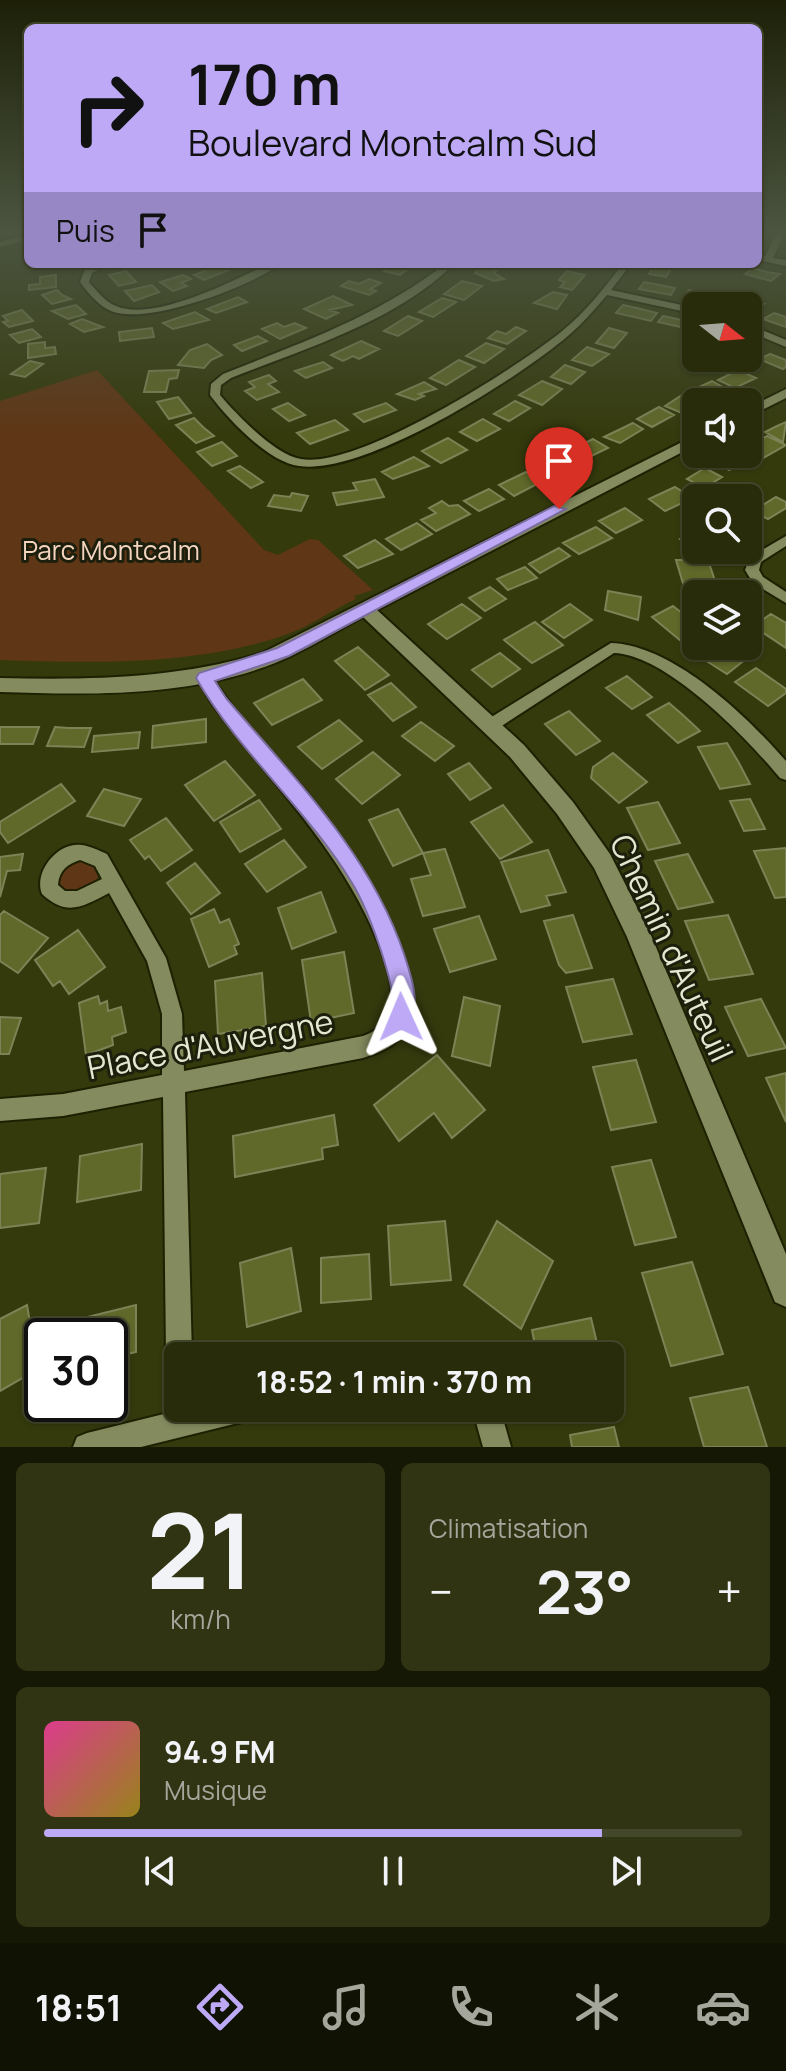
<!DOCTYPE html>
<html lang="fr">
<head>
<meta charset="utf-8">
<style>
	:root { --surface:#282c0a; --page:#303413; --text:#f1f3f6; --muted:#a5a79c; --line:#44482b; --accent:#bda9f5 }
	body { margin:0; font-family:Manrope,sans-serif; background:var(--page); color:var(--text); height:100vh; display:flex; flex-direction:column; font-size:30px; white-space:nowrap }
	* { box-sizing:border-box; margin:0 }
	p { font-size:26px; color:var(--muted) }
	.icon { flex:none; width:44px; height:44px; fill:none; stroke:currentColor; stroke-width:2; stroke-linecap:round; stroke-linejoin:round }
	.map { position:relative; height:1447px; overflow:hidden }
	.side { display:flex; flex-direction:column; gap:16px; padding:16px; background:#161806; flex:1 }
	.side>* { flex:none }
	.top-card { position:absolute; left:24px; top:24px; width:738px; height:244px; border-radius:12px; box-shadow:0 2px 6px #0004,0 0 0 2px var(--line); background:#bda9f5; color:#111; overflow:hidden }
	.needle { width:52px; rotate:107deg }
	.fabs { position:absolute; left:682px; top:292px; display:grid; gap:16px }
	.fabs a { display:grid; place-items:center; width:80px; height:80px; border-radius:12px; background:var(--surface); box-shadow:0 2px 6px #0004,0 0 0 2px var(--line); font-size:40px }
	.speed { position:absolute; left:24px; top:1318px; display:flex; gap:16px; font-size:40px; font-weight:700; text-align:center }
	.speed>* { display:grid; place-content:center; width:104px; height:104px; border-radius:50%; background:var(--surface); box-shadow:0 2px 6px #0004,0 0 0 2px var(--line); line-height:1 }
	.speed .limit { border:4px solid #111; border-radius:12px; background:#fff; color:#111 }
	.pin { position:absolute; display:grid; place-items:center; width:68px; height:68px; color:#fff; margin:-82px -34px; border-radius:50% 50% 50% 0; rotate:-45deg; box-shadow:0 0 8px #0007 }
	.pin .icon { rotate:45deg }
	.me { position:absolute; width:88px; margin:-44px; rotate:359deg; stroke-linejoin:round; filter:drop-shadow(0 0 6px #0008) }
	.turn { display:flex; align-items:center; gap:28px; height:168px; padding:0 32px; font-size:36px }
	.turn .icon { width:104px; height:104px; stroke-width:2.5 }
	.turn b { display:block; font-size:56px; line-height:68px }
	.then { display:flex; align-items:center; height:76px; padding:0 32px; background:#0003; gap:16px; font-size:30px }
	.big { font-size:60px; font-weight:700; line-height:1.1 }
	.side .widget { flex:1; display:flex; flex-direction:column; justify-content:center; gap:12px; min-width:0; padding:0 28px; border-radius:12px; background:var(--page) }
	.side .dial { align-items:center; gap:0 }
	.dial b { font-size:104px; line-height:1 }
	.song { display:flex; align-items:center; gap:24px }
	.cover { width:96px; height:96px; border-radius:12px; background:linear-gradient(135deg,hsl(330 70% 55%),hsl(50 70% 35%)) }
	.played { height:8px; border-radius:4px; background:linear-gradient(90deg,var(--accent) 80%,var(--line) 80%) }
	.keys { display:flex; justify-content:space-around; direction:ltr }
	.heat { display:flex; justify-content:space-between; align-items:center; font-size:44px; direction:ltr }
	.side .tiles { flex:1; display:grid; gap:16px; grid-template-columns:1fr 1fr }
	.widget:last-child { grid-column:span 2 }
	.trip { position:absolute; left:164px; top:1342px; width:460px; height:80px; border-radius:12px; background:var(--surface); box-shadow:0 2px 6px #0004,0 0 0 2px var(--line); font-weight:700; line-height:80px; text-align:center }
	.tab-bar { display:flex; height:128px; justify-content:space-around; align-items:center; background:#101204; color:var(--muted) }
	.tab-bar .icon { width:56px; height:56px }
	.tab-bar .on { color:var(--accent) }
	.tab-bar b { font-size:36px; color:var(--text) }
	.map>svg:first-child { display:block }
	.green { fill:#5f3616 }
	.building { fill:#60682a; stroke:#7c8356; stroke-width:2 }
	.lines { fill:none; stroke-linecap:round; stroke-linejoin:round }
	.minor-casing { stroke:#1d2001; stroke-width:4 }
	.tertiary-casing { stroke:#1d2001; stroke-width:4 }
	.minor { fill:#848b5e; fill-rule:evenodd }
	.tertiary { fill:#848b5e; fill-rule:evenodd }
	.route { fill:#bda9f5; stroke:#7b6e9f; stroke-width:2 }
	.labels { text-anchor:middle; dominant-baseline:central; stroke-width:6; stroke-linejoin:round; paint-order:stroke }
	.park-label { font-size:26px; fill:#f4d4be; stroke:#1d1f0d }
	.near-street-label { font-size:32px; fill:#e4e8d0; stroke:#1d1f0d }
</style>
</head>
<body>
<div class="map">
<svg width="786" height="1447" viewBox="0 0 786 1447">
	<rect width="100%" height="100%" fill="#353a0d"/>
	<path class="green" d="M97,370L264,550L278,555L310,539L318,540L373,590L354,596L356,599C332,610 311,626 285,635C194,666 95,663 0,660V401Z
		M78,859L91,862L98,877C89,891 70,897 57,885L59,871Z"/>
	<path class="building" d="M393,264H414L400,275L384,271Z
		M481,264L502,265L494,273L504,279L494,281L475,273Z
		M656,264H661L673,266L666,277L649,274Z
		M219,265L229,270L204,280L194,275L205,271L201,269Z
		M753,268L766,272L780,274L771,281L745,274Z
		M126,271L136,282L119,286L109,275Z
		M567,271L585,275L572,290L560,287L565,282L559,280Z
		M56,275V287L29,290V285L40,284V277Z
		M183,275L191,279L181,283L187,286L173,291L160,282Z
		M369,279L381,283L370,289L376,291L369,295L341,286L349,281L359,284Z
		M462,281L482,286L464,300L444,294Z
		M644,282L675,288L671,295L639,289Z
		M152,285L159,292L134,301L125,291Z
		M57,290L62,295L71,299L52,304L42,295Z
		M689,290L716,296L711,302L684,297Z
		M553,292L567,295L557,309L534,303Z
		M333,296L352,305L330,310L338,313L326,319L304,309Z
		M738,296L764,304L754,312L748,310V306H723Z
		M238,297L247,302L216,313L207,309Z
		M442,298L456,302L433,317L419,312Z
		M76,305L86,314L68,319L52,311Z
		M623,305L641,309L657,313L651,321L616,313Z
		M22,310L33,321L9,327L3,322L8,321L3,316Z
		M195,312L209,320L173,329L163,323Z
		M774,313L786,317V327L763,319Z
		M408,316L422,321L398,336L384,331Z
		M663,316L696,323V326L693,330L658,322Z
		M82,319L92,323L103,327L84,332L70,324Z
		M277,323L284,327L295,323L306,328L280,339L262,329Z
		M516,327L526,331L507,344L488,338L497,331L506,334Z
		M152,328L154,337L120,341L119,332Z
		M609,328L627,333L614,348L596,343Z
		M32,329L41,337L19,343L10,335Z
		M258,336L267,341L242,351L234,345Z
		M361,341L379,349L359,359L353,356L343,361L331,355Z
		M45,342V348L55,347L56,354L28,358V344Z
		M486,343L504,349L484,363L466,356Z
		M207,344L222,355L211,360L204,368L178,365L190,350Z
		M587,347L609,354L592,366L572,360Z
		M770,354L786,360V367L783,369L759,359Z
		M459,360L475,367L446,385L430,378Z
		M30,361L43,364L25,377L11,374Z
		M323,362L332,368L306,378L295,371Z
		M565,365L585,372L571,384L551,377Z
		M179,370L177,378L169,379L166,392H144L149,371Z
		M738,370L756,378L735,388L718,380Z
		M269,375L276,381L268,384L279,392L257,400L245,391L255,387L249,382Z
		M542,381L562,389L542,405L519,395Z
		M712,381L726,389L704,399L690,391Z
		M424,382L436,389L419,394L424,396L415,400L397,394Z
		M682,395L693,400L687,404L695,408L684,414L665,406Z
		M178,397L191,413L169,419L157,402Z
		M515,401L530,408L509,421L494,414Z
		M288,403L305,415L289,421L273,409Z
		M386,403L396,410L364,422L354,414Z
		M659,407L674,415L652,427L637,419Z
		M194,418L204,428L214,436L196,443L176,425Z
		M483,419L500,429L477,441L460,432Z
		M335,420L348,430L310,444L297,433Z
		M786,422L783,442L765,432L777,426Z
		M633,423L643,429L620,443L604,437Z
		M767,436L786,445L763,458L748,450V446Z
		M448,438L467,450L441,463L422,451Z
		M593,439L608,448L583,460L569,451Z
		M222,442L237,456L212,466L197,452Z
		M738,454L749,460L729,470L712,460L724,454Z
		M414,457L429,466L393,479L382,472Z
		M562,457L575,466L547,479L534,470Z
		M240,466L252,474L263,482L251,488L228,471Z
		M705,468L722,477L704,488L687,479Z
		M526,472L541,482L514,496L499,485Z
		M375,479L384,497L337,505L333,493L357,490L353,483Z
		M675,487L693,498L665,511L649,499Z
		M489,489L504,499L479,511L464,501Z
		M292,493L308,496L301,511L268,506L274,495L290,497Z
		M776,497L786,502V508L768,519L753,511Z
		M442,501L449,506L458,505L470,514L436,531L421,520L436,513L429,508Z
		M625,508L642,520L616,533L599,521Z
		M417,523L432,534L401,550L386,539Z
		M596,527L612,538L579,554L563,543Z
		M696,529V550H715L704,557L680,539Z
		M375,540L393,554L358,568L344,556Z
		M559,548L570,556L540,573L529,564Z
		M676,560H708L718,590H685Z
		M525,567L537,578L508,590L497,579Z
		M490,587L506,599L485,611L469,598Z
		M608,591L641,597L638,620L605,610Z
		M462,604L481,618L447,639L428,624Z
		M570,604L592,620L564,638L542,622Z
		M673,606L696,624V641L687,646L652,617Z
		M771,614L786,623V648L753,626Z
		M535,622L563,645L532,663L504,640Z
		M703,646H717L742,662L727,674L694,653Z
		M358,647L389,675L365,690L335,661Z
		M500,653L520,669L492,687L472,670Z
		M756,668L786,689V693L768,706L735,682Z
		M627,676L652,697L632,709L606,688Z
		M303,679L322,700L272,725L254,703Z
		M391,683L416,707L393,721L368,695Z
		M669,703L684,716L700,731L678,743L647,715Z
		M569,711L600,741L576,755L545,724Z
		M206,719V742L152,748L153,726Z
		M339,720L362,741L322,769L298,747Z
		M421,722L454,746L435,761L402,736Z
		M0,727H39L33,744H0Z
		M55,727L68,728H91L84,747L47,746Z
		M140,732L138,748L92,752L94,736Z
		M727,743L739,763L750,784L720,789L698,747Z
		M373,752L400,775L362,804L336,779Z
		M613,753L647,782L619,803L591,778L593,767Z
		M225,761L255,795L214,821L185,785Z
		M469,763L491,788L470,800L448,774Z
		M61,784L75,801L8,843L0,832V822Z
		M104,789L141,799L124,826L87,816Z
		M750,799L765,829L744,831L730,801Z
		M259,800L281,829L240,852L220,822Z
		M658,802L680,843L648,850L627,808Z
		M503,805L532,842L500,859L471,822Z
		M398,809L423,853L393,866L369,820Z
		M166,818L192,850L161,871L149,856L145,859L130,840Z
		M284,840L306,867L267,892L245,864Z
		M786,848V897L775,898L754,851Z
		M445,849L465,907L423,916L411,879L431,875L423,853Z
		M548,850L566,892L546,896L550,905L521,912L501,862Z
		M23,854L20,870L7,871L0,897V857Z
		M688,854L713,902L678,909L655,861Z
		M195,863L220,893L191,914L167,883Z
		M321,892L336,932L292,949L278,908Z
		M214,909L220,923L229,919L239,944L234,946L237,954L209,967L191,919Z
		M4,911L48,938L18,973L0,961V915Z
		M573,915L592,968L566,973L559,965L544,921Z
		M728,915L753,974L709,980L685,921Z
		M479,916L496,959L450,972L434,929Z
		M78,930L105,967L69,994L60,981L53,986L35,960Z
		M344,952L354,1013L311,1022L302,960Z
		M262,973L266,1026L218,1034L215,981Z
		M613,979L632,1034L583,1042L566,987Z
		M98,996L100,1004L107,1001L108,1011L121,1007L126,1032L112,1037L113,1045L86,1055L79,1003Z
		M464,997L500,1006L490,1066L452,1056Z
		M761,999L786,1048L748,1056L725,1007Z
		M0,1017L21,1018L9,1054H0Z
		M437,1055L485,1110L452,1138L434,1113L399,1141L374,1105Z
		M636,1060L656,1122L611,1130L593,1067Z
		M786,1073V1122L766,1078Z
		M334,1115L338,1145L322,1148L323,1159L235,1177L233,1136Z
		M142,1144L141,1190L77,1202L80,1156Z
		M651,1160L676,1237L635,1245L612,1167Z
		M46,1168L39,1223L0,1228V1174Z
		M445,1221L451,1280L391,1285L388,1226Z
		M497,1221L553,1261L521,1329L464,1285Z
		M291,1248L301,1311L247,1327L240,1263Z
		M369,1254L371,1299L321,1303V1258Z
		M692,1262L723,1354L671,1366L642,1273Z
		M27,1305L38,1369L0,1391V1319Z
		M136,1305V1352L110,1358V1336H55V1325Z
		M591,1318L600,1356H537L532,1330Z
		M748,1387L767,1447H704L690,1398Z
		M614,1427L619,1447H572L570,1435Z"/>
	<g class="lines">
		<g class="minor-casing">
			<path id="minor" d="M777,233H785L773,258L786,260V266L758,260V256H765Z
				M28,235V240L0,247V242Z
				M99,264H111L92,273L89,282C96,290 105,302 116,306C148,320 211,291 241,277C255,271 266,264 281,264C251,286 147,326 111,311C99,306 88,293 80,282L85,269Z
				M445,264H454C395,322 306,348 231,378L221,385L220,395C236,414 275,455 301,459C358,469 515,369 561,332C585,313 604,288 623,264H631L611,290L696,308V314L607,295C595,309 583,323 569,335C519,378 365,476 299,466C268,462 228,419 210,395L211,384L223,374C301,343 378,316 445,264Z
				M748,324L786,340V347L748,331Z
				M786,536V546L761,562L759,570L763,577L786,592V603L753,583L745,570L750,557Z
				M611,643C673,645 747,716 786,761V780L780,778C747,738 667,655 614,653L497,729H485L483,725L485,721Z
				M205,672L210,674C236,716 271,751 303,788C343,838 378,890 401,950C412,978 423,1018 396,1042C387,1050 374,1054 363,1058L185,1092L192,1356H178V1369L170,1365L166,1356L163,1097L63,1116L0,1121V1099L63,1094L162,1075V1014L147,961L109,893C82,907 67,917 42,894C33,872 58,841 82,845C90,846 100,851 107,854L166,958L182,1014L184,1071L363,1036C401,1023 394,986 383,955C348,858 277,789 216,709C209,700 203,688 197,678ZM80,860L95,866L102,879L77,891H65L58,885C59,871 67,864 80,860Z
				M188,1408H256L252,1418L242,1422L141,1447H73L77,1437L87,1433Z
				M472,1408H500L511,1447H483Z"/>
		</g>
		<g class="tertiary-casing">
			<path id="tertiary" d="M786,389V398L748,417V408Z
				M696,435V445L377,610L524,745L573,802L610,854L650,933L786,1254V1307L775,1302L627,937L594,868L557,814L510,757L363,617C334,632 305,651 275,663C189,697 91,695 0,692V678C89,680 176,679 262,653Z"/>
		</g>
		<use href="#minor" class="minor"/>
		<use href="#tertiary" class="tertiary"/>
	</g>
	<linearGradient id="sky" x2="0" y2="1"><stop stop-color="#1d2007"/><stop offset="0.53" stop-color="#4b5540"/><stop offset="1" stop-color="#4b5540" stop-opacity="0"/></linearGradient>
	<rect width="786" height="436" fill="url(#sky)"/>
	<path class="route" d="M554,506L566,509L289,656L215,681L226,698C294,778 370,853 404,954C412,979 420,1000 410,1025L401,1029L393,1025L390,1017C396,997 389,977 383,957C375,932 366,906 352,883C308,810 239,753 196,678L199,673L277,648Z"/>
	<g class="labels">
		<g class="park-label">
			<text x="111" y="550">Parc Montcalm</text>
		</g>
		<g class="near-street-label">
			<text transform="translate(672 948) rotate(65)">Chemin d'Auteuil</text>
			<text transform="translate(210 1044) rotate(-11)">Place d'Auvergne</text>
		</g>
	</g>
</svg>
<div class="fabs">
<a><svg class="needle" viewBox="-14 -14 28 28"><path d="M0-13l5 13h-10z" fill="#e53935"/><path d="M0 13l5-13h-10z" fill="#a5a79c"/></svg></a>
<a><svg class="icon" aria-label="sound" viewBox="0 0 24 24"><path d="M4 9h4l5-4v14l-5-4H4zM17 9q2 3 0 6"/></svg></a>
<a><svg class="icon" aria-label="search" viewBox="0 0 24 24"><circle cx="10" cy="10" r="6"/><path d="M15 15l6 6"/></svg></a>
<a><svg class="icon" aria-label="layers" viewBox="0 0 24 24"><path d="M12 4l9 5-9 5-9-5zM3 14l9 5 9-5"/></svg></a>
</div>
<div class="speed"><div class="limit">30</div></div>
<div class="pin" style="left:559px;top:509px;background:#d93025"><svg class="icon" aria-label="arrive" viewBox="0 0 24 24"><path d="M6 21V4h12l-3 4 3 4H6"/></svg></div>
<svg class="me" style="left:401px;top:1017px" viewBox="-20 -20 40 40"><path d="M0-17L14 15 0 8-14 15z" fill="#bda9f5" stroke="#fff" stroke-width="4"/></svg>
<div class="trip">18:52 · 1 min · 370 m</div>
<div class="top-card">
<div class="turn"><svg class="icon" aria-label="right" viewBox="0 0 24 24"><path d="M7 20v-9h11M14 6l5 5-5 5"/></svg><div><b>170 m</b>Boulevard Montcalm Sud</div></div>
<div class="then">Puis<svg class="icon" aria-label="arrive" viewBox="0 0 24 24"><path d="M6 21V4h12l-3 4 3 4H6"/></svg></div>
</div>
</div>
<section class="side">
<div class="tiles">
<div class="widget dial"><b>21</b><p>km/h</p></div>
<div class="widget"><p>Climatisation</p>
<div class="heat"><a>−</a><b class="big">23°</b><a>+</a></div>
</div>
<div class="widget">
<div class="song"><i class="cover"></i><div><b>94.9 FM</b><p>Musique</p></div></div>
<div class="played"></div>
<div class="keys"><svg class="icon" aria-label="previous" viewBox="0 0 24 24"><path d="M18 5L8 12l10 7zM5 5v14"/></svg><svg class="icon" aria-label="pause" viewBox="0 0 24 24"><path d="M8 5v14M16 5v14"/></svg><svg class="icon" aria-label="next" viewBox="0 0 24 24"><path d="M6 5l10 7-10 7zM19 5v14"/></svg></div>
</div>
</div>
</section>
<nav class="tab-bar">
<b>18:51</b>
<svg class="icon on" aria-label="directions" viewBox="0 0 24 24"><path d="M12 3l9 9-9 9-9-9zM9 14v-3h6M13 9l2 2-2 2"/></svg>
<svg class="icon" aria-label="music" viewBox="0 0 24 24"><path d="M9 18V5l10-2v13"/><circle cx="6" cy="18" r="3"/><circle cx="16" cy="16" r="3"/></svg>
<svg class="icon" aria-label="phone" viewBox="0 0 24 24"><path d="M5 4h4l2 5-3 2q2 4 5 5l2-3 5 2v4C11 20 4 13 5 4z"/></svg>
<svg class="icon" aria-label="climate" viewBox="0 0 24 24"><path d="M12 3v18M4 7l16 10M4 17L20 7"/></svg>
<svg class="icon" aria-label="car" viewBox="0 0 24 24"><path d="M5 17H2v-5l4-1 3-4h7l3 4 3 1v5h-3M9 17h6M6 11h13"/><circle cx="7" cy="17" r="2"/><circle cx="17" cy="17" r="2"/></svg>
</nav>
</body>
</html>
